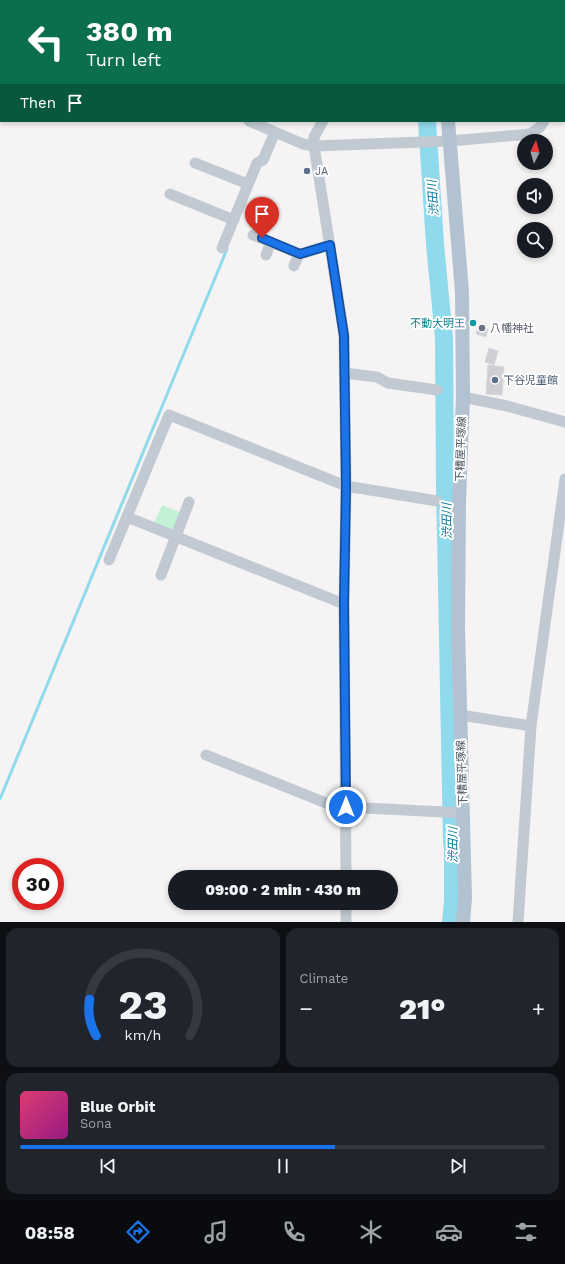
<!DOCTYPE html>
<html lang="en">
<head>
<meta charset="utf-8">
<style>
	:root { --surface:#171b24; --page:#20242c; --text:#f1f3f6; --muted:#9ea1a6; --line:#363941; --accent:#1a73e8 }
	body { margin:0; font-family:"Work Sans","Noto Sans JP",sans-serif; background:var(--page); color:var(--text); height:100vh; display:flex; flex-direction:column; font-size:15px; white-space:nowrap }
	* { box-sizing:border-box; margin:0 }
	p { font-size:13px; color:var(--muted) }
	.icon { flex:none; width:22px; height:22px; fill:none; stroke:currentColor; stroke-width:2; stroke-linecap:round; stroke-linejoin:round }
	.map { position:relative; height:922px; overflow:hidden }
	.details { display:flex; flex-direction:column; gap:6px; padding:6px; background:#0d0f14; flex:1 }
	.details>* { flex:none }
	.hud { position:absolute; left:0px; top:0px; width:565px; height:122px; box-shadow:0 2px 6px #0003; background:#0b6e4f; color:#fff; overflow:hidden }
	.needle { width:26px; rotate:5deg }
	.buttons { position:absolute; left:517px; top:134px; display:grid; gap:8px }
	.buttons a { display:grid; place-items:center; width:36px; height:36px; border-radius:50%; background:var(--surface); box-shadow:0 2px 6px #0003; font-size:20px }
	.speed { position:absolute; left:12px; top:858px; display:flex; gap:8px; font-size:20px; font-weight:700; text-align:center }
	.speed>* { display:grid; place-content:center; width:52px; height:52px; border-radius:50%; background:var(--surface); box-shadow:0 2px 6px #0003; line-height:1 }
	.speed .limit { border:6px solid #d22; background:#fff; color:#111 }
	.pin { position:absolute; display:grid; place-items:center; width:34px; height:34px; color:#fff; margin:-41px -17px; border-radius:50% 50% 50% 0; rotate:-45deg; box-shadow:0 0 4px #0007 }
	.pin .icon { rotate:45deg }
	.me { position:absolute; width:44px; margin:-22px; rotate:0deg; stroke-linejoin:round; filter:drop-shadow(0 0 3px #0008) }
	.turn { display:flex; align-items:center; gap:14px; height:84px; padding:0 20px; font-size:18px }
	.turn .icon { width:52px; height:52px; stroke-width:2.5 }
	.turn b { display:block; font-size:28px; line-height:34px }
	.then { display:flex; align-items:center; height:38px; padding:0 20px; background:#0003; gap:8px; font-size:15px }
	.big { font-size:30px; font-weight:800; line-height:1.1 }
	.details .tile { flex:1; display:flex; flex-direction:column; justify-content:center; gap:6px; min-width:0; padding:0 14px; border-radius:12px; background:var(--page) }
	.details .dial { align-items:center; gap:0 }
	.dial svg { height:104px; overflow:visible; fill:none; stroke:var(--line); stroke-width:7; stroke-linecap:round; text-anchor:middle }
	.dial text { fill:var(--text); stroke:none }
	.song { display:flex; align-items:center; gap:12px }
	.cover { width:48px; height:48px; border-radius:6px; background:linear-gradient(135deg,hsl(340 70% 55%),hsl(310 70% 35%)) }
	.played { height:4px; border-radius:2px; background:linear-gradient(90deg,var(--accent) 60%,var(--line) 60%) }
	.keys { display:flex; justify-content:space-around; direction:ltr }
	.heat { display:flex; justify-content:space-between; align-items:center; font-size:22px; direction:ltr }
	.details .tiles { flex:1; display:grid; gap:6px; grid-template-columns:1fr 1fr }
	.tile:last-child { grid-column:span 2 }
	.trip { position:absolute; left:168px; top:870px; width:230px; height:40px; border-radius:20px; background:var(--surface); box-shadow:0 2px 6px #0003; font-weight:800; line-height:40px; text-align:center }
	.dock { display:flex; height:64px; justify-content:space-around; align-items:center; background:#090b0e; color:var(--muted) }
	.dock .icon { width:28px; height:28px }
	.dock .current { color:var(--accent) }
	.dock b { font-size:18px; color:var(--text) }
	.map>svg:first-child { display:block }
	.green { fill:#c3f1d5 }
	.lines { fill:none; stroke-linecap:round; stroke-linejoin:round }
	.stream { stroke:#90daee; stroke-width:3 }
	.river { stroke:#90daee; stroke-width:18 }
	.building { fill:#cdcfd5; stroke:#d7d9de }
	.minor { stroke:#c1cad2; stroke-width:11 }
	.major { stroke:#b3c2d1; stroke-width:14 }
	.route-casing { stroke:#114b97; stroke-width:10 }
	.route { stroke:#1a73e8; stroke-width:7 }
	.service-dot { fill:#5c6f8a; stroke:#fff; stroke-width:1.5 }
	.culture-dot { fill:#0f9aa8; stroke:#fff; stroke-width:1.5 }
	.worship-dot { fill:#6b7280; stroke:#fff; stroke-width:1.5 }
	.labels { text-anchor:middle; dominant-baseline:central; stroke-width:4; stroke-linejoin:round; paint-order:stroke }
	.service-label { font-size:11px; fill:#4e5e75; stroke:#fff; text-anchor:start }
	.culture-label { font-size:11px; fill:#0d838f; stroke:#fff; text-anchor:end }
	.worship-label { font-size:11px; fill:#5b616d; stroke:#fff; text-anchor:start }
	.street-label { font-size:11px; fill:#4a5661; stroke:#fff }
	.water-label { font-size:12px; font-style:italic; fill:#0c7c9b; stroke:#fff }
</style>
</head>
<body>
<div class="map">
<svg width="565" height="922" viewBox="0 0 565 922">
	<rect width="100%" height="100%" fill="#f5f3f3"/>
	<path class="green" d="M162,505L182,513L174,531L154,523Z"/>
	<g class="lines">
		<path class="stream" d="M0,799L227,249"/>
		<path class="river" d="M418,0V1
			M427,121L435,244L444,338L445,485L452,842L453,849V901L451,922"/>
	</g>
	<path class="building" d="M479,326L488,329L486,337L476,334Z
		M489,348L498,351L494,365L485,362Z
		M488,365L504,367L502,395L486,394Z"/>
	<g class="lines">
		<path class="minor" d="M25,0V1
			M362,0L364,1
			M489,0L490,1
			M526,0L530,1
			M145,1V0
			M564,10L565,11
			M0,24H1
			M0,33L1,34
			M564,74L565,75
			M564,90L565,89
			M249,121L303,144L314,146L450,141L530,134L540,127L544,121
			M323,121L314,137V146L344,335L346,486L344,604L346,877
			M195,163L248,184
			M170,194L234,220
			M253,235L300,254L330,245
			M222,248L257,163L263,160L275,132
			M266,255L271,242
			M294,266L299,254
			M344,373L377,377L388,383L437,390
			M463,397L507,406L565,422
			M127,517L344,604
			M109,560L169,415L346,486L437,501
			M161,575L189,502
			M460,715L531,726
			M206,755L331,805L346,807L463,813
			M346,903V922
			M518,922L531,726L565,479"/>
		<path class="major" d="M435,0V1
			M448,121L462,292L463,397L459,501L458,628L465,898L463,922"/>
	</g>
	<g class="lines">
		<g class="route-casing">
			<path id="route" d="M262,238L300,254L330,245L344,336L346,486L344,604L346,807"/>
		</g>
		<use href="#route" class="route"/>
	</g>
	<g class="service-dot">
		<circle cx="307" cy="171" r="4"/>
		<circle cx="495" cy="380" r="4"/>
	</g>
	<circle class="culture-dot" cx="473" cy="323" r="4"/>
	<circle class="worship-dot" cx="482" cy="328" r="4"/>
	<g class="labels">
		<g class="service-label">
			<text x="315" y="171">JA</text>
			<text x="503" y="380">下谷児童館</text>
		</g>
		<g class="culture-label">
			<text x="465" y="323">不動大明王</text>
		</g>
		<g class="worship-label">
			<text x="490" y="328">八幡神社</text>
		</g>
		<g class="street-label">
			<text transform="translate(461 449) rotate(-88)">下糟屋平塚線</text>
			<text transform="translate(462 773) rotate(-92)">下糟屋平塚線</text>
		</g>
		<g class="water-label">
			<text transform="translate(433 198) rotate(-94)">渋田川</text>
			<text transform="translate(447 521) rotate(-91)">渋田川</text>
			<text transform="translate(453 845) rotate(-90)">渋田川</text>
		</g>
	</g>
</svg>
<div class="buttons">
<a><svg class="needle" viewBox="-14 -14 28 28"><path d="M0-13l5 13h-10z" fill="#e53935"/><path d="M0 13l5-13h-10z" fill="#9ea1a6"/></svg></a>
<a><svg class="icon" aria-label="sound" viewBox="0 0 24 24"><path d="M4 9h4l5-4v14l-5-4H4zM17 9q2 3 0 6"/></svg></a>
<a><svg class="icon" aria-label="search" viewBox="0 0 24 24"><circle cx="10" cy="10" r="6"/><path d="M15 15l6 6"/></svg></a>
</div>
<div class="speed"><div class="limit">30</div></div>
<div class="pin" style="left:262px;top:238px;background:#d93025"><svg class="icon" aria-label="arrive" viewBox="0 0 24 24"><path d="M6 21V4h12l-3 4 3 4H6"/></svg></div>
<svg class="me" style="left:346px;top:807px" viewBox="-20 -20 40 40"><circle r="17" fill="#1a73e8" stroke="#fff" stroke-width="3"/><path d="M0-11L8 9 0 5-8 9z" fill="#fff"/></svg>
<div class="trip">09:00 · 2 min · 430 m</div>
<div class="hud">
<div class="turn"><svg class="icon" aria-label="left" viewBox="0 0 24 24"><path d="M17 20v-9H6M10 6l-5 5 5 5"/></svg><div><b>380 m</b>Turn left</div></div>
<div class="then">Then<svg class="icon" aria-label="arrive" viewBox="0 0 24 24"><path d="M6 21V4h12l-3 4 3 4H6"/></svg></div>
</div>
</div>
<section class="details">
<div class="tiles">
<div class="tile dial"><svg viewBox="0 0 100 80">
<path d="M14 69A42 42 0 1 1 86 69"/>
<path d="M14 69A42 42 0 0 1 9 41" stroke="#1a73e8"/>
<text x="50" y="56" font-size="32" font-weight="700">23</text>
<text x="50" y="72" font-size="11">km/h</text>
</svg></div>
<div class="tile"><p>Climate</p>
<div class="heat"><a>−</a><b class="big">21°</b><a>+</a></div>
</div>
<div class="tile">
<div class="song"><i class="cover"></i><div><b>Blue Orbit</b><p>Sona</p></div></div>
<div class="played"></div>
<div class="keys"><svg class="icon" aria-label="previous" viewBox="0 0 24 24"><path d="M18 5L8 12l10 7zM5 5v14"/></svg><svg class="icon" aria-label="pause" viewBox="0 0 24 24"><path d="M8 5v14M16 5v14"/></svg><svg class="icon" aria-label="next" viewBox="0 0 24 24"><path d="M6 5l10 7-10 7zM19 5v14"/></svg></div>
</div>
</div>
</section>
<nav class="dock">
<b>08:58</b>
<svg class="icon current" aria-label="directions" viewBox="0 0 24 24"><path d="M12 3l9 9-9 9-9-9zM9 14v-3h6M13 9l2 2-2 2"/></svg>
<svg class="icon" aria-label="music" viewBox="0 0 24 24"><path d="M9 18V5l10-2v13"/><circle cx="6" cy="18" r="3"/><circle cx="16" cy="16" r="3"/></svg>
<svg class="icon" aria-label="phone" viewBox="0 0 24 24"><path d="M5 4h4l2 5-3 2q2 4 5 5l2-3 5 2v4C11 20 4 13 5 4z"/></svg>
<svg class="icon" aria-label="climate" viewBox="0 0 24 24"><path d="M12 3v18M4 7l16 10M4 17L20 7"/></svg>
<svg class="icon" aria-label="car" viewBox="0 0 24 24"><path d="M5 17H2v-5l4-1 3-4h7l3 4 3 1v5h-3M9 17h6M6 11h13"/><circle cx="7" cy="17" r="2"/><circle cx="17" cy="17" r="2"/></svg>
<svg class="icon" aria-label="filters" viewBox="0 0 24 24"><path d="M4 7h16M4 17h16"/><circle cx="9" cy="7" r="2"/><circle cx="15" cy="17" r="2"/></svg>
</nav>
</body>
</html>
